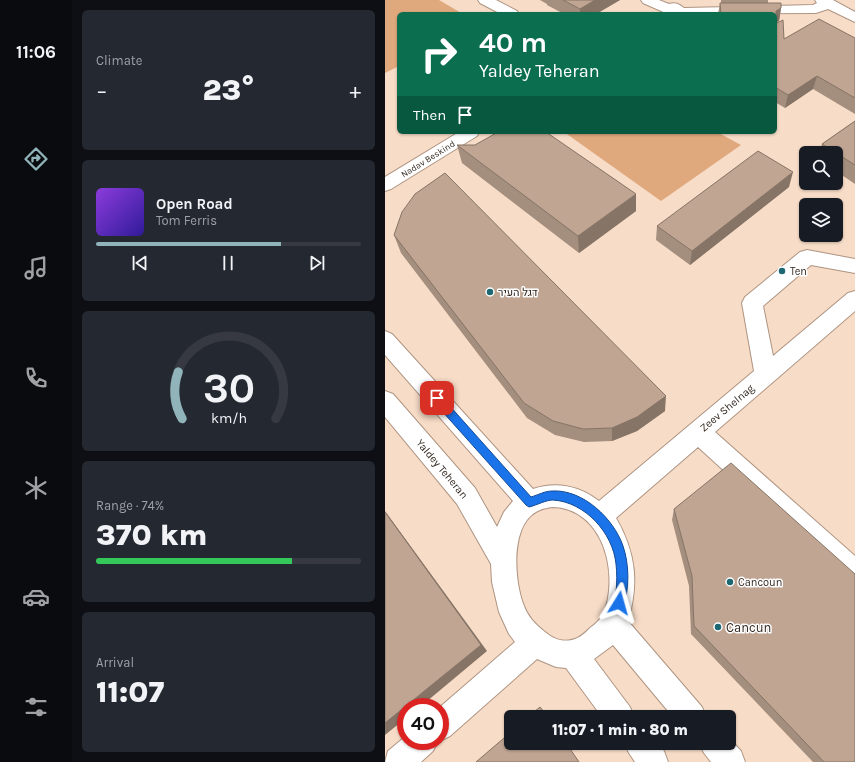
<!DOCTYPE html>
<html lang="en">
<head>
<meta charset="utf-8">
<style>
	:root { --surface:#171b24; --page:#242831; --text:#f1f3f6; --muted:#9ea1a6; --line:#363941; --accent:#91b4bb }
	body { margin:0; font-family:Karla,Heebo,sans-serif; background:var(--page); color:var(--text); height:100vh; display:flex; flex-direction:column; font-size:15px; white-space:nowrap }
	* { box-sizing:border-box; margin:0 }
	p { font-size:13px; color:var(--muted) }
	.icon { flex:none; width:22px; height:22px; fill:none; stroke:currentColor; stroke-width:2; stroke-linecap:round; stroke-linejoin:round }
	.map { position:relative; flex:1; overflow:hidden }
	.panel { display:flex; flex-direction:column; gap:10px; padding:10px; background:#0d0f14; width:313px }
	.panel>* { flex:none }
	.top-card { position:absolute; left:12px; top:12px; width:380px; height:122px; border-radius:6px; box-shadow:0 1px 3px #0004; background:#0b6e4f; color:#fff; overflow:hidden }
	.fabs { position:absolute; left:414px; top:146px; display:grid; gap:8px }
	.fabs a { display:grid; place-items:center; width:44px; height:44px; border-radius:6px; background:var(--surface); box-shadow:0 1px 3px #0004; font-size:20px }
	.speed { position:absolute; left:12px; top:698px; display:flex; gap:8px; font-size:20px; font-weight:700; text-align:center }
	.speed>* { display:grid; place-content:center; width:52px; height:52px; border-radius:50%; background:var(--surface); box-shadow:0 1px 3px #0004; line-height:1 }
	.speed .limit { border:6px solid #d22; background:#fff; color:#111 }
	.pin { position:absolute; display:grid; place-items:center; width:34px; height:34px; color:#fff; margin:-17px; border-radius:8px; box-shadow:0 2px 6px #0006 }
	.me { position:absolute; width:44px; margin:-22px; rotate:8deg; stroke-linejoin:round; filter:drop-shadow(0 0 3px #0008) }
	.turn { display:flex; align-items:center; gap:14px; height:84px; padding:0 16px; font-size:18px }
	.turn .icon { width:52px; height:52px; stroke-width:2.5 }
	.turn b { display:block; font-size:28px; line-height:34px }
	.then { display:flex; align-items:center; height:38px; padding:0 16px; background:#0003; gap:8px; font-size:15px }
	.big { font-size:30px; font-weight:800; line-height:1.1 }
	.panel .tile { flex:1; display:flex; flex-direction:column; justify-content:center; gap:6px; min-width:0; padding:0 14px; border-radius:6px; background:var(--page) }
	.panel .dial { align-items:center; gap:0 }
	.dial svg { height:104px; overflow:visible; fill:none; stroke:var(--line); stroke-width:7; stroke-linecap:round; text-anchor:middle }
	.dial text { fill:var(--text); stroke:none }
	.song { display:flex; align-items:center; gap:12px }
	.cover { width:48px; height:48px; border-radius:6px; background:linear-gradient(135deg,hsl(270 70% 55%),hsl(250 70% 35%)) }
	.played { height:4px; border-radius:2px; background:linear-gradient(90deg,var(--accent) 70%,var(--line) 70%) }
	.keys { display:flex; justify-content:space-around; direction:ltr }
	.heat { display:flex; justify-content:space-between; align-items:center; font-size:22px; direction:ltr }
	.charge { height:6px; border-radius:3px; background:linear-gradient(90deg,#34c759 74%,var(--line) 0) }
	.trip { position:absolute; left:119px; top:710px; width:232px; height:40px; border-radius:6px; background:var(--surface); box-shadow:0 1px 3px #0004; font-weight:800; line-height:40px; text-align:center }
	main { display:flex; flex:1; min-height:0 }
	.tab-bar { display:flex; flex-direction:column; width:72px; justify-content:space-around; align-items:center; background:#090b0e; color:var(--muted) }
	.tab-bar .icon { width:28px; height:28px }
	.tab-bar .current { color:var(--accent) }
	.tab-bar b { font-size:18px; color:var(--text) }
	.map>svg:first-child { display:block }
	.green { fill:#e0a87d }
	.lines { fill:none; stroke-linecap:round; stroke-linejoin:round }
	.minor-casing { stroke:#ae9482; stroke-width:2 }
	.minor { fill:#fff; fill-rule:evenodd }
	.wall { fill:#a48e7e }
	.shaded-wall { fill:#867466 }
	.building { fill:#bfa592; stroke:#867466 }
	.route { fill:#1a73e8; stroke:#114b97 }
	.poi-dot { fill:#1c6772; stroke:#fff; stroke-width:1.5 }
	.labels { text-anchor:middle; dominant-baseline:central; stroke-width:3; stroke-linejoin:round; paint-order:stroke }
	.far-street-label { font-size:9px; fill:#31271f; stroke:#fff }
	.poi-label { font-size:11px; fill:#31271f; stroke:#fff; text-anchor:start }
	.street-label { font-size:11px; fill:#31271f; stroke:#fff }
	.near-poi-label { font-size:13px; fill:#31271f; stroke:#fff; text-anchor:start }
</style>
</head>
<body>
<main>
<nav class="tab-bar">
<b>11:06</b>
<svg class="icon current" aria-label="directions" viewBox="0 0 24 24"><path d="M12 3l9 9-9 9-9-9zM9 14v-3h6M13 9l2 2-2 2"/></svg>
<svg class="icon" aria-label="music" viewBox="0 0 24 24"><path d="M9 18V5l10-2v13"/><circle cx="6" cy="18" r="3"/><circle cx="16" cy="16" r="3"/></svg>
<svg class="icon" aria-label="phone" viewBox="0 0 24 24"><path d="M5 4h4l2 5-3 2q2 4 5 5l2-3 5 2v4C11 20 4 13 5 4z"/></svg>
<svg class="icon" aria-label="climate" viewBox="0 0 24 24"><path d="M12 3v18M4 7l16 10M4 17L20 7"/></svg>
<svg class="icon" aria-label="car" viewBox="0 0 24 24"><path d="M5 17H2v-5l4-1 3-4h7l3 4 3 1v5h-3M9 17h6M6 11h13"/><circle cx="7" cy="17" r="2"/><circle cx="17" cy="17" r="2"/></svg>
<svg class="icon" aria-label="filters" viewBox="0 0 24 24"><path d="M4 7h16M4 17h16"/><circle cx="9" cy="7" r="2"/><circle cx="15" cy="17" r="2"/></svg>
</nav>
<section class="panel">
<div class="tile"><p>Climate</p>
<div class="heat"><a>−</a><b class="big">23°</b><a>+</a></div>
</div>
<div class="tile">
<div class="song"><i class="cover"></i><div><b>Open Road</b><p>Tom Ferris</p></div></div>
<div class="played"></div>
<div class="keys"><svg class="icon" aria-label="previous" viewBox="0 0 24 24"><path d="M18 5L8 12l10 7zM5 5v14"/></svg><svg class="icon" aria-label="pause" viewBox="0 0 24 24"><path d="M8 5v14M16 5v14"/></svg><svg class="icon" aria-label="next" viewBox="0 0 24 24"><path d="M6 5l10 7-10 7zM19 5v14"/></svg></div>
</div>
<div class="tile dial"><svg viewBox="0 0 100 80">
<path d="M14 69A42 42 0 1 1 86 69"/>
<path d="M14 69A42 42 0 0 1 11 33" stroke="#91b4bb"/>
<text x="50" y="56" font-size="32" font-weight="700">30</text>
<text x="50" y="72" font-size="11">km/h</text>
</svg></div>
<div class="tile"><p>Range · 74%</p><b class="big">370 km</b><div class="charge"></div></div>
<div class="tile"><p>Arrival</p><b class="big">11:07</b></div>
</section>
<div class="map">
<svg width="470" height="762" viewBox="0 0 470 762">
	<rect width="100%" height="100%" fill="#f7dcc7"/>
	<path class="green" d="M0,0H54L78,14H14V66L0,73Z
		M179,132H332L356,145L276,201Z"/>
	<g class="lines">
		<g class="minor-casing">
			<path id="minor" d="M93,0H111L132,11L134,14H116L95,3Z
				M256,0H274L284,4C290,2 294,4 299,8L428,5L432,3L430,0H448L470,12V22L443,9L431,13L283,14L258,3Z
				M74,132H94L92,136L6,189L0,191V177Z
				M422,250L470,259V273L426,265L378,306L388,356L463,293L470,291V311L330,432L470,556V586L461,582L313,447L231,518C251,553 254,583 243,621L317,707L321,717H288L228,645L209,659L245,707L249,717H217L181,668L171,667L152,659L65,736L55,741V707L130,642L124,634L114,612L107,582L106,564L72,504L0,417V391L8,394L90,488L112,527L119,512L128,501L0,355V331L7,334L148,489C171,481 195,486 214,501L369,371L357,303L360,297L415,252ZM167,507C219,508 235,575 218,615C215,620 209,625 205,628C201,632 196,637 190,639C179,643 168,639 160,632C151,625 143,617 139,606C129,582 124,522 155,510C159,508 163,508 167,507Z
				M21,736V741H53L48,751L36,762H0L3,751Z
				M344,738L356,751L360,762H326L319,753L314,743H344Z
				M239,743H272L279,751L283,762H250L244,753Z"/>
		</g>
		<use href="#minor" class="minor"/>
	</g>
	<path class="wall" d="M155,0H235L211,14H179L162,5V4Z
		M336,0H383V3L396,8L394,21L392,22L399,39L470,38V114L428,89L400,108L390,102V14H333L335,3H336Z
		M470,121V184L451,171V153H434L437,144Z
		M72,145H90L251,211L194,253L77,163Z
		M404,187L305,265L271,240L272,226Z
		M9,235L280,411L252,431L227,441L199,442L170,435L142,418L16,253Z
		M289,509L470,762H428L306,634L304,586L287,520Z"/>
	<path class="shaded-wall" d="M210,0H235L211,14H195V9Z
		M396,8L394,21L390,23L391,11Z
		M432,76L428,89L400,108L403,95Z
		M408,172L404,187L305,265L307,251Z
		M251,194V211L194,253L193,236Z
		M281,396L280,411L252,431L227,441V428Z
		M0,511L102,651L35,707H21V718L0,735Z"/>
	<path class="building" d="M178,0H210L195,9Z
		M335,3H396V8L391,11V21L392,23L398,20L399,39L434,19L470,38V98L432,76L403,95L390,87V14H336Z
		M470,121V165L437,144Z
		M113,132H161L251,194L193,236L72,145H90Z
		M373,151L408,172L307,251L272,226Z
		M60,173L281,396L252,417L227,428L198,429L168,421L139,403L9,235L17,212L30,194Z
		M346,463L470,574V762H439L309,626L307,576L289,509Z
		M0,512L96,645L0,723Z
		M155,707L163,717H143Z
		M126,732V743H181L194,762H91Z"/>
	<path class="route" d="M52,394L55,395L146,497C153,495 160,491 167,491C198,489 229,519 238,546C244,563 245,589 238,606L234,608L230,606C228,601 230,597 231,592C232,583 232,572 231,564C228,533 200,502 168,500C161,500 152,505 144,507L141,505L48,401L47,398L48,395Z"/>
	<g class="poi-dot">
		<circle cx="397" cy="271" r="4"/>
		<circle cx="105" cy="292" r="4"/>
		<circle cx="345" cy="582" r="4"/>
		<circle cx="333" cy="627" r="4"/>
	</g>
	<g class="labels">
		<g class="far-street-label">
			<text transform="translate(43 159) rotate(-32)">Nadav Beskind</text>
		</g>
		<g class="poi-label">
			<text x="405" y="271">Ten</text>
			<text x="113" y="292">דגל העיר</text>
			<text x="353" y="582">Cancoun</text>
		</g>
		<g class="street-label">
			<text transform="translate(342 408) rotate(-40)">Zeev Shelnag</text>
			<text transform="translate(57 469) rotate(50)">Yaldey Teheran</text>
		</g>
		<g class="near-poi-label">
			<text x="341" y="627">Cancun</text>
		</g>
	</g>
</svg>
<div class="fabs">
<a><svg class="icon" aria-label="search" viewBox="0 0 24 24"><circle cx="10" cy="10" r="6"/><path d="M15 15l6 6"/></svg></a>
<a><svg class="icon" aria-label="layers" viewBox="0 0 24 24"><path d="M12 4l9 5-9 5-9-5zM3 14l9 5 9-5"/></svg></a>
</div>
<div class="speed"><div class="limit">40</div></div>
<div class="pin" style="left:52px;top:398px;background:#d93025"><svg class="icon" aria-label="arrive" viewBox="0 0 24 24"><path d="M6 21V4h12l-3 4 3 4H6"/></svg></div>
<svg class="me" style="left:234px;top:603px" viewBox="-20 -20 40 40"><path d="M0-17L14 15 0 8-14 15z" fill="#1a73e8" stroke="#fff" stroke-width="4"/></svg>
<div class="trip">11:07 · 1 min · 80 m</div>
<div class="top-card">
<div class="turn"><svg class="icon" aria-label="right" viewBox="0 0 24 24"><path d="M7 20v-9h11M14 6l5 5-5 5"/></svg><div><b>40 m</b>Yaldey Teheran</div></div>
<div class="then">Then<svg class="icon" aria-label="arrive" viewBox="0 0 24 24"><path d="M6 21V4h12l-3 4 3 4H6"/></svg></div>
</div>
</div>
</main>
</body>
</html>
